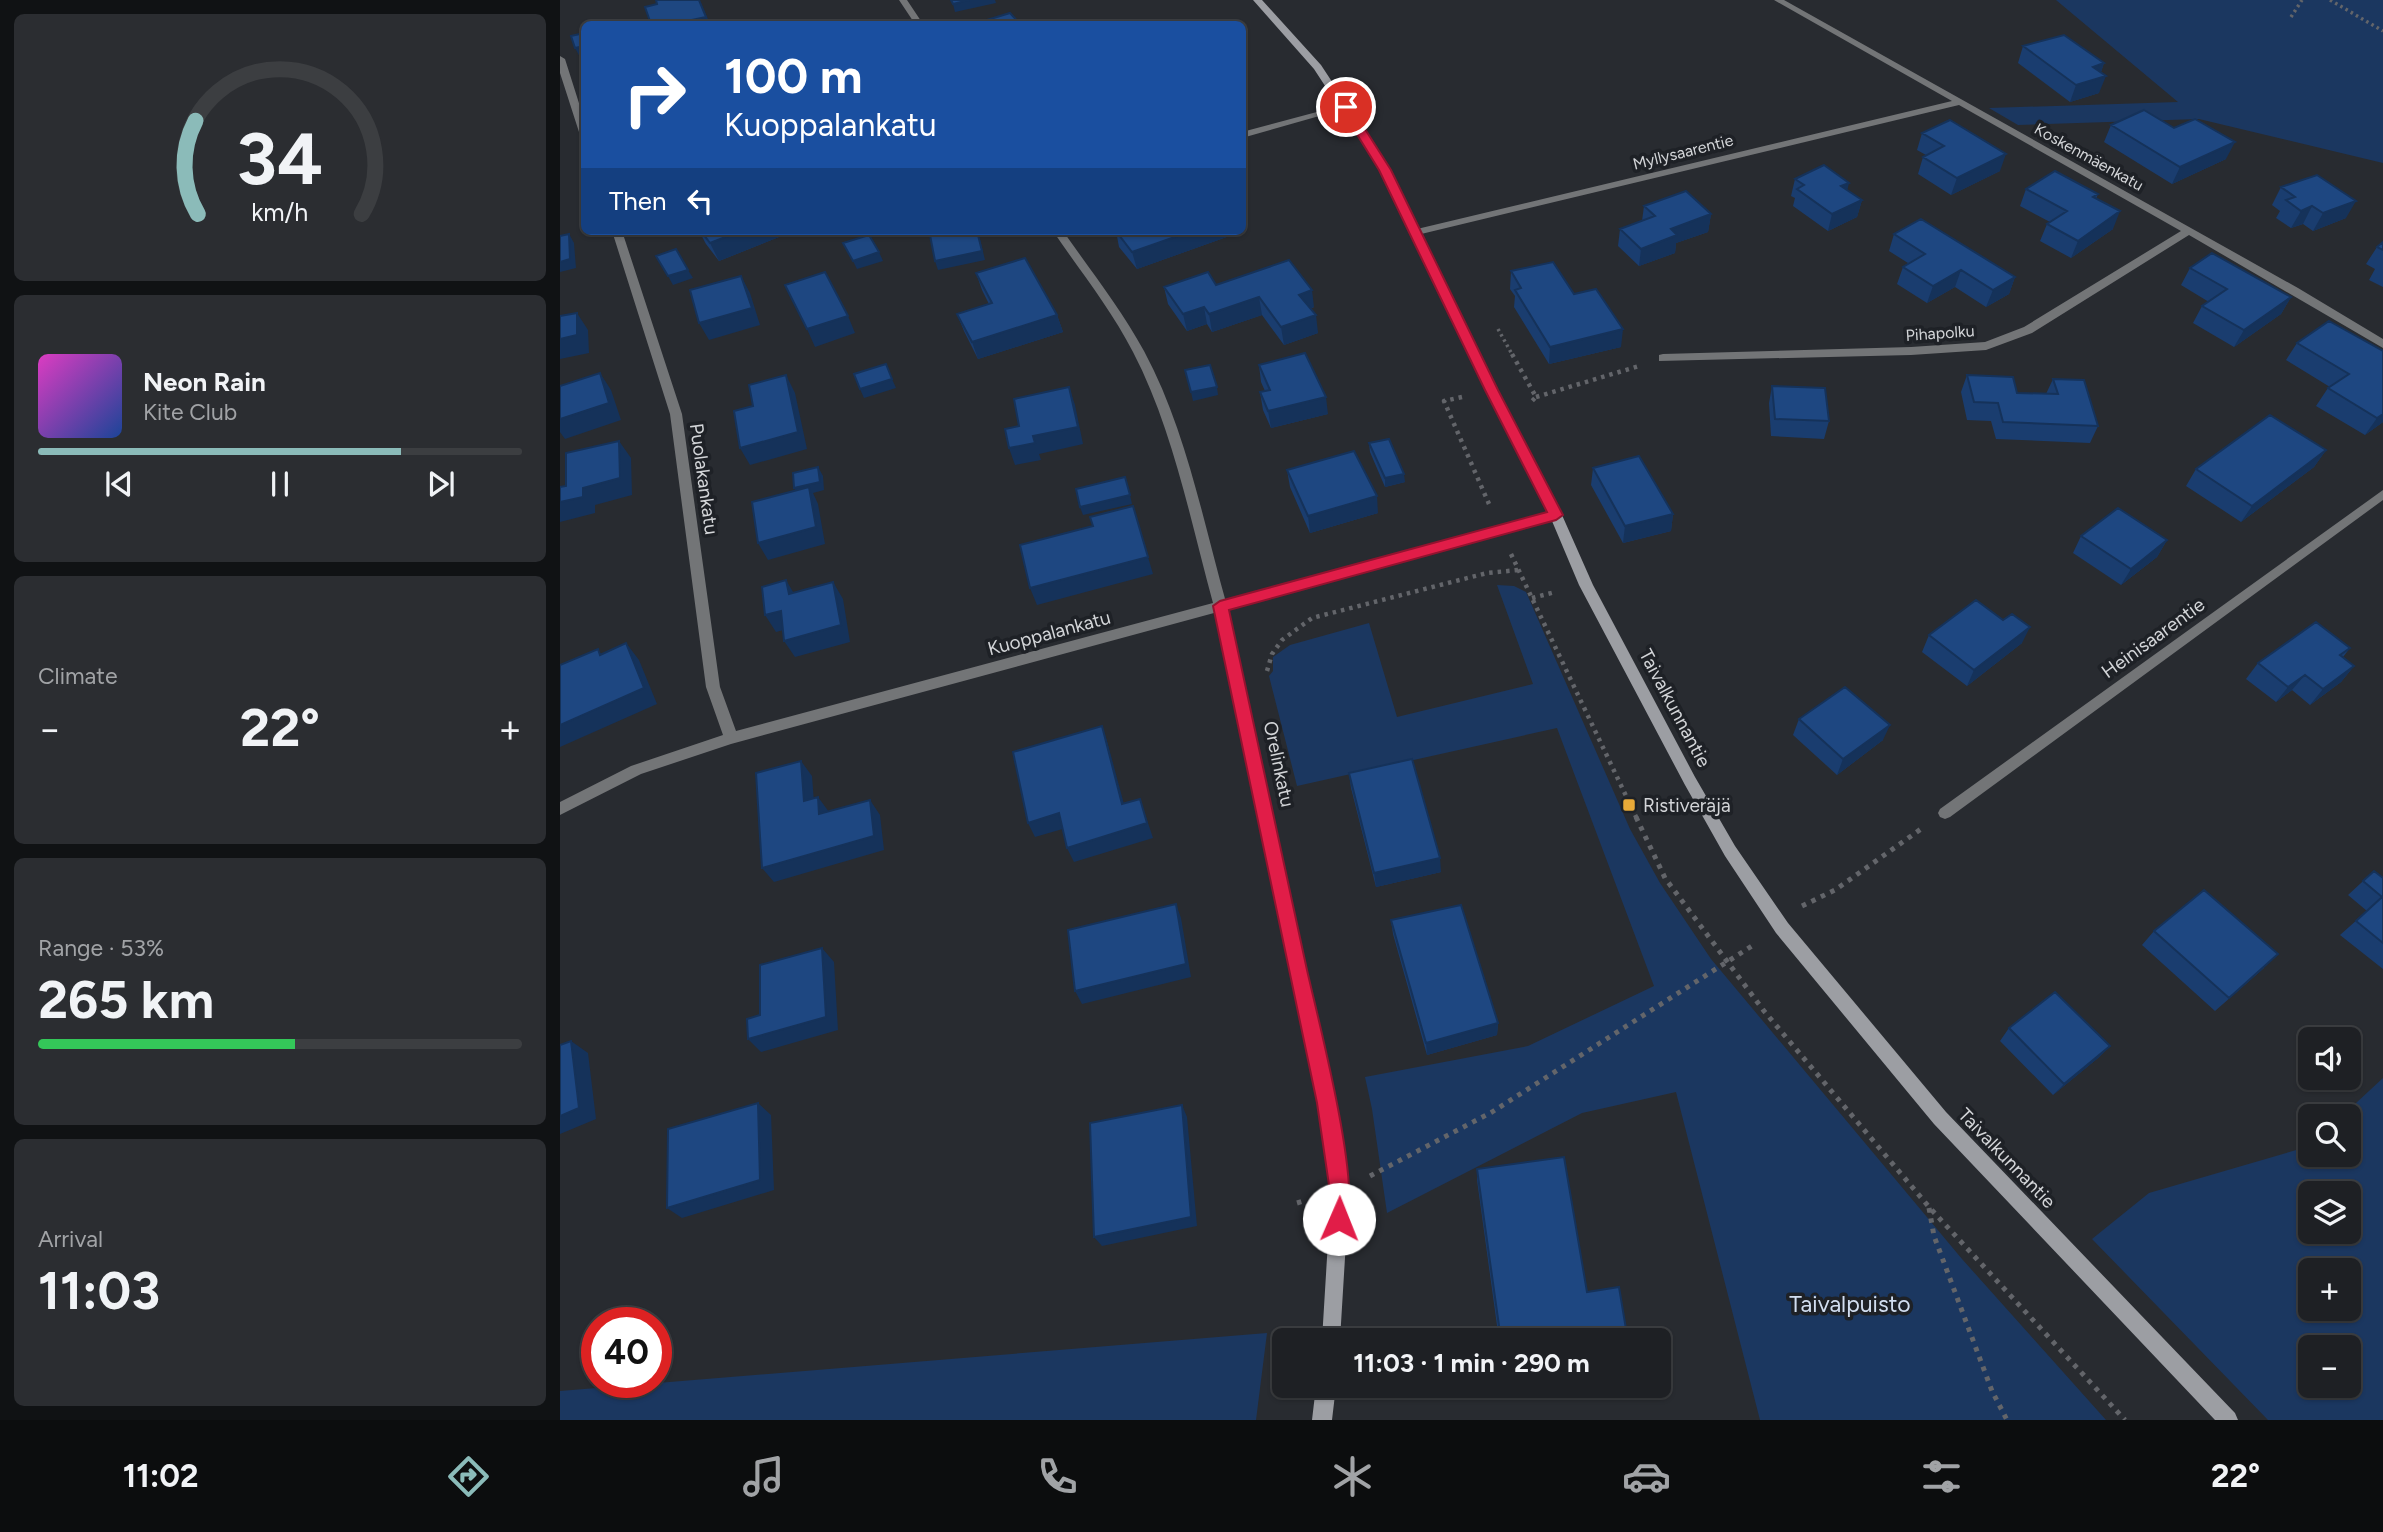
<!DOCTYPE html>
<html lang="en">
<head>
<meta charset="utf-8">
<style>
	:root { --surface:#1e2024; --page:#2b2d31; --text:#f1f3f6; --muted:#a1a3a6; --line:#3c3e41; --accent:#8bbbb9 }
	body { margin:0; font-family:Figtree,sans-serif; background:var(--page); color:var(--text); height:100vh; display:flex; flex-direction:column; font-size:26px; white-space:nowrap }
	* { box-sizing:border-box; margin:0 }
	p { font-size:23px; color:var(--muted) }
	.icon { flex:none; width:38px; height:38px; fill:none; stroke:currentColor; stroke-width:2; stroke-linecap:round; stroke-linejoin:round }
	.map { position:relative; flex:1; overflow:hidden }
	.drawer { display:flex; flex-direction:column; gap:14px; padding:14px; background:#101214; width:560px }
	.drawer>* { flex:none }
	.top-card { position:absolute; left:21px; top:21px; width:665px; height:214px; border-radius:10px; box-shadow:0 2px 5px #0004,0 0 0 2px var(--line); background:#1a4fa0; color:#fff; overflow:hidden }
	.buttons { position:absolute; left:1738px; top:1027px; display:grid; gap:14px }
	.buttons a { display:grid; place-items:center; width:63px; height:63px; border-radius:10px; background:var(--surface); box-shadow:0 2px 5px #0004,0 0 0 2px var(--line); font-size:35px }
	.speed { position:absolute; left:21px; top:1307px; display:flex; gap:14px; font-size:35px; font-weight:700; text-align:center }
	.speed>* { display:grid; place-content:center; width:91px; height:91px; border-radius:50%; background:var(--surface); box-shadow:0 2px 5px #0004,0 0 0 2px var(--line); line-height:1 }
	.speed .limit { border:10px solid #d22; background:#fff; color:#111 }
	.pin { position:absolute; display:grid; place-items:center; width:60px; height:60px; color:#fff; margin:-30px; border:4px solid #fff; border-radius:50%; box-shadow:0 2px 7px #0007 }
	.me { position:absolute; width:77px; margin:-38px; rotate:1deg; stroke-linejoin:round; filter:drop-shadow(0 0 5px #0008) }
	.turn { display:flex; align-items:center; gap:24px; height:147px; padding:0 28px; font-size:32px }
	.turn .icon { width:91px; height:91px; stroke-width:2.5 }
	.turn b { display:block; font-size:49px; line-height:60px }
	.then { display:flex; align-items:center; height:66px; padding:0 28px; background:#0003; gap:14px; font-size:26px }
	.big { font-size:52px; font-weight:700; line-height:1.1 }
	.drawer .widget { flex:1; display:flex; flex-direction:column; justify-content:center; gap:10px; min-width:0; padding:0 24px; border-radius:10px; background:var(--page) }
	.drawer .dial { align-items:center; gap:0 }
	.dial svg { height:182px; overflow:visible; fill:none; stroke:var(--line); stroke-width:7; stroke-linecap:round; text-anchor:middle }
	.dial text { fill:var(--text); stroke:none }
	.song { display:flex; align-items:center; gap:21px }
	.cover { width:84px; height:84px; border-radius:10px; background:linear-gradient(135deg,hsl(310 70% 55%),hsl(220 70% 35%)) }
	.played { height:7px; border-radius:4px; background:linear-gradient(90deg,var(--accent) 75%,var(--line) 75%) }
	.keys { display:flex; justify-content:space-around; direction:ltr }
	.heat { display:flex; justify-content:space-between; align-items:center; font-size:38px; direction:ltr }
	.charge { height:10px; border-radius:5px; background:linear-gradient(90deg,#34c759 53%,var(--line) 0) }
	.trip { position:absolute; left:712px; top:1328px; width:399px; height:70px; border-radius:10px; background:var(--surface); box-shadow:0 2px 5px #0004,0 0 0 2px var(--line); font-weight:700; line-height:70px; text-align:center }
	.tab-bar { display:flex; height:112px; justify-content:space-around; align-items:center; background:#0c0d0e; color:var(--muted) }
	.tab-bar .icon { width:49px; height:49px }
	.tab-bar .selected { color:var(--accent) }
	.tab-bar b { font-size:32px; color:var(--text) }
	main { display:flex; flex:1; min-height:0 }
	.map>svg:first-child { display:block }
	.green { fill:#1b3760; fill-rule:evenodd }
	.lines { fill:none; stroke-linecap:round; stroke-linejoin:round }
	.path-far2 { stroke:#63656a; stroke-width:3.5; stroke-dasharray:2.5 3.5; stroke-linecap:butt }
	.path-far1 { stroke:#63656a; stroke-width:4.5; stroke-dasharray:3.5 5; stroke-linecap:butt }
	.path { stroke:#63656a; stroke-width:5; stroke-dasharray:4.5 6; stroke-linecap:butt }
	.lane { fill:#737577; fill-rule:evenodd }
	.street { fill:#737577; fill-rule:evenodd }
	.secondary { fill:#9c9ea3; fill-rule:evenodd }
	.wall { fill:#1a3d6f }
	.shaded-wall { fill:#15325a }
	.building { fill:#1e4781; stroke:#15325a; stroke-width:2 }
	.route { fill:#e11d48; stroke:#92132f; stroke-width:2 }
	.poi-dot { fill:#e9aa38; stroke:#1e2126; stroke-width:2.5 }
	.labels { text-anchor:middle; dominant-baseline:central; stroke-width:7; stroke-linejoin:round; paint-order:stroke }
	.far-street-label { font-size:16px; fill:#d3d5d8; stroke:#1e2126 }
	.street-label { font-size:19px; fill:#d3d5d8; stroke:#1e2126 }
	.poi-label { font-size:19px; fill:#d3d5d8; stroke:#1e2126; text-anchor:start }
	.near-park-label { font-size:23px; fill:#d2def0; stroke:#1e2126 }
</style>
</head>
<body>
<main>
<section class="drawer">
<div class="widget dial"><svg viewBox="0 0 100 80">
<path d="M14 69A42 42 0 1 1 86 69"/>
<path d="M14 69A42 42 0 0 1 13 28" stroke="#8bbbb9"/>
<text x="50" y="56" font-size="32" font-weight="700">34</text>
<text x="50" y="72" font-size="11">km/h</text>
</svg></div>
<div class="widget">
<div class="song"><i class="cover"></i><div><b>Neon Rain</b><p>Kite Club</p></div></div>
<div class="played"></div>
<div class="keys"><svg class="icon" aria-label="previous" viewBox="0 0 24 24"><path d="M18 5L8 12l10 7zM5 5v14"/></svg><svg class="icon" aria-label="pause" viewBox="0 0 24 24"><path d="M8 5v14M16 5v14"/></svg><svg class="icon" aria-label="next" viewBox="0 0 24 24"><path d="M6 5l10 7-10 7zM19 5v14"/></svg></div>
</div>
<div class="widget"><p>Climate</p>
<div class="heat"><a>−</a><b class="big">22°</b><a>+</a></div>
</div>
<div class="widget"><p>Range · 53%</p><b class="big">265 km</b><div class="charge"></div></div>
<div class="widget"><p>Arrival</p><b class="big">11:03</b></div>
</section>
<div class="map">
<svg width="1823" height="1420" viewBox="0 0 1823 1420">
	<rect width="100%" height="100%" fill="#282b30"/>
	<path class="green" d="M1496,0H1823V163L1639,119L1458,125L1429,108L1618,102Z
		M937,585L954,586L966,592L1070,829L1100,883L1151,959L1402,1259L1546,1420H1200L1116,1092L1022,1113L827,1213L812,1109L805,1077L968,1046L1094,986L997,728L737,786L709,676L713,671V657L730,645L809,623L837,717L973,684Z
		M1823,1078V1420H1708L1532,1239L1589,1193L1750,1146V1155H1788V1116H1782ZM1750,1194H1788V1232H1750ZM1788,1270V1309H1750V1270ZM1750,1348H1788V1386H1750Z
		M707,1333L696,1420H0V1391Z"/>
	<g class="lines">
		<path class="path-far2" d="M1770,0L1823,31
			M1731,17L1742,0
			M938,329L953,356"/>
		<path class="path-far1" d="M952,354L976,397L970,403
			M902,397L884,401L929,504
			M976,397L1079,366
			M951,554L1077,819
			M972,598L995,592
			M707,671L712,654L722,640L752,618L927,573L958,570"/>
		<path class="path" d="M1076,817L1105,878L1204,1011L1369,1207L1565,1420
			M1242,906L1275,890L1361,829
			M810,1176L932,1112L1195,944
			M737,1203L747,1200
			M1369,1208L1374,1236L1432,1391L1447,1420"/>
		<path class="lane" d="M783,105L791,107L682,138V132Z"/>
		<path class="street" d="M339,0H347L363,24H355Z
			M1214,0H1224L1738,288L1823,339V348L1629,235L1472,333L1426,350L1351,355L1099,361V355L1103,354L1351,347L1425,342L1464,327L1621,231L1399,105L857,235L852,232L857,229L1392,101Z
			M0,56L5,59L24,119V135L19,132L0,73Z
			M52,231H62L122,414L160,687L176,731L653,603C630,519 613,429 573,352C551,309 520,271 493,231H503C531,271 561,309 584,351C626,429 643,521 667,606L665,610L171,744L81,774L0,815V802L71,766L163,735L146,687L110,414Z
			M1823,490V500L1390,817L1385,819L1380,817L1378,813L1380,809Z"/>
		<path class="secondary" d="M693,0H702L761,65L830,170L938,390L1002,515L1033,585L1135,777L1175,846L1228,923L1386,1112L1675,1413L1678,1420H1655L1374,1124L1216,933L1165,856L1125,785L1019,585L992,521L667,609L775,1103L789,1192L780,1340H762L771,1192L759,1103L653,606L660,601L988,512L926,390L820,170L754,69Z
			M756,1386H776L772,1420H752Z"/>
	</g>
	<path class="wall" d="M1463,46L1544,63L1541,72L1539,93L1510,102L1458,63Z
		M1551,125L1666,159L1612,184L1544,142Z
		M1362,133L1440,171L1391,195L1358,174L1363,157L1366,155L1357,150Z
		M1235,179L1287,190L1302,200L1297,217L1268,231L1233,206L1235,198L1231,196Z
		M1721,187L1786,218L1753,231L1743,224L1731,228L1716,218L1720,211L1712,205Z
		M1466,189L1538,194L1536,199L1553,229L1511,258L1480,241L1487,224L1490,222L1460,206Z
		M1084,206L1151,214L1148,232L1116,243L1115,253L1079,266L1058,246L1060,229L1082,221Z
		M139,231H234L159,261L146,244Z
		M556,231L675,234L577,269L559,247Z
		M1334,234L1455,277L1449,294L1426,307L1395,287L1367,303L1337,284L1343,267L1348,263L1329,251Z
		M1823,242V287L1809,280L1815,269L1806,264L1817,247Z
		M1630,268L1731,297L1721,314L1674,347L1633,323L1642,306L1649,302L1621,285Z
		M951,271L1014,294L1061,347L989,364L954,307L955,296L950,289Z
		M416,273L497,315L503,332L418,359L404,331L397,314L429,304L422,290Z
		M656,285L754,307L750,309L758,333L724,345L702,315L652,332L647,324L627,331L608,304L604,287Z
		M1737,343L1823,351V422L1805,435L1756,406L1768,388L1770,387L1726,360Z
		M699,365L768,414L711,428L703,410L700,392L705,391L701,382Z
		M1407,375L1457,393L1486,394L1493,379L1538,426L1530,443L1436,439L1431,421L1407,420L1401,392Z
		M1212,386L1269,421L1264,439L1211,436L1209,403Z
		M809,443L845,482L825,487L810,452Z
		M1766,450L1754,467L1681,522L1626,486L1636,469Z
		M1033,468L1113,514L1111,531L1063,543L1031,485Z
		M727,470L818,513L750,533L730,487Z
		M1521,536L1607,540L1597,557L1561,585L1513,553Z
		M1369,635L1462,643L1407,686L1362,652Z
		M1790,648L1783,657L1794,666L1781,682L1750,705L1732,690L1716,702L1686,679L1698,663Z
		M1239,719L1323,740L1277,775L1233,735Z
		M789,773L881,872L816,887L791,788Z
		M1814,871L1823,878V969L1780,935L1807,911L1788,895Z
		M831,920L938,1023L937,1035L867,1055L833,934Z
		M1594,931L1704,968L1655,1011L1582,945Z
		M1449,1028L1550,1046L1538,1058L1493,1095L1440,1041Z
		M917,1169L1027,1292L1066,1329L1063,1337L1036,1340H939L917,1180Z"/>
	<path class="shaded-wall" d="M409,0H435L436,3L395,12L393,4Z
		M141,3L150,24H113Z
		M24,46V56L20,57L15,48Z
		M1544,63L1539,78L1546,76L1539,93L1510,102L1516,85L1533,67Z
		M1675,142L1666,159L1612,184L1620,167Z
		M1446,154L1440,171L1391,195L1397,178Z
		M1289,183L1285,200L1281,186Z
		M1302,200L1297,217L1268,231L1272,214Z
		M1796,201L1786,218L1753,231L1763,213Z
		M1752,206L1743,224L1731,228L1741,211Z
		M1560,211L1553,229L1511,258L1518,241Z
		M1151,214L1148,232L1116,243L1115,253L1079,266L1081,249L1111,229Z
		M181,231H234L159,261L150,243Z
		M418,231L425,260L378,270L375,261Z
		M632,231H674L675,234L577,269L572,252Z
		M9,234L14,243L16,268L0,272V262Z
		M319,252L323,261L297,269L293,261Z
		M128,270L133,278L113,285L108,276Z
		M1401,270L1395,287L1367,303L1373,286Z
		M181,276L190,293L200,325L149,340L139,323Z
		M1455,277L1449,294L1426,307L1433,290Z
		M752,290L754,307L741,312L739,295Z
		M699,297L702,315L652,332L649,314Z
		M1731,297L1721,314L1674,347L1684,330Z
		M644,307L647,324L627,331L623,314Z
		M17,313L28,330L29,353L0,359V339Z
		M497,315L503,332L418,359L412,342Z
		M756,315L758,333L724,345L721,327Z
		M288,316L295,333L255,347L247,329Z
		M1063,329L1061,347L989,364L990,347Z
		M40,373L51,390L61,420L5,439L0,432V419Z
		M226,375L235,393L247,449L190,465L180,448Z
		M332,379L336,388L304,398L300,389Z
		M509,387L515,405L523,444L479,454L481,460L455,465L449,448L473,436Z
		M657,387L658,395L633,401L631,392Z
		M766,397L768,414L711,428L708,411Z
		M1823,414V422L1805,435L1817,418Z
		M59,441L71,458L72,495L35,505V513L0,522V502L23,488Z
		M1766,450L1754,467L1681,522L1692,506Z
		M258,467L263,476L264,490L253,493L258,504L265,544L208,560L198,543L239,496L234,488Z
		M844,474L845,482L825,487V478Z
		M570,495L572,504L523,515L520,507Z
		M817,496L818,513L750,533L748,516Z
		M1113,514L1111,531L1063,543L1065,526Z
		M1607,540L1597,557L1561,585L1571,569Z
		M588,557L593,574L477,605L470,588Z
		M226,580L236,597L229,594Z
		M273,582L283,599L290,642L235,657L224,641Z
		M221,611L231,628L216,632L205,615Z
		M1470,627L1462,643L1407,686L1414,670Z
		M66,643L79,660L97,704L0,747V725Z
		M1794,666L1781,682L1750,705L1763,689Z
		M1745,675L1732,690L1716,702L1728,687Z
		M1330,725L1323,740L1277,775L1283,759Z
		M542,726L547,741L568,819L562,804Z
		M241,761L252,776L255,816L244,801Z
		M258,797L269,812L259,814Z
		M580,799L593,838L514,862L507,848Z
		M310,800L320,815L324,850L214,882L202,868Z
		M499,813L506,828L475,837L468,823Z
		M880,858L881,872L816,887L814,873Z
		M616,904L621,918L631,977L522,1004L515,991Z
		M262,948L274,962L278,1030L201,1052L188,1039Z
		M938,1023L937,1035L867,1055L866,1043Z
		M11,1041L28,1053L36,1119L0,1134V1116Z
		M1550,1046L1538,1058L1493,1095L1504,1084Z
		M198,1103L211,1115L214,1190L122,1218L107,1208Z
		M622,1105L627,1117L637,1226L542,1246L534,1237Z"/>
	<path class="building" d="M96,0H139L146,17L113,24H91L85,7L97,4Z
		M391,0H409L393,4Z
		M450,13L460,24H414Z
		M24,33V46L15,48L11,36Z
		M1504,35L1544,63L1533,67L1546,76L1516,85L1463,46Z
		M1584,110L1614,128L1635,119L1675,142L1620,167L1551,125Z
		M1390,120L1446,154L1397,178L1363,157L1384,146L1362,133Z
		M1264,165L1289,183L1281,186L1302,200L1272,214L1237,189L1244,185L1235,179Z
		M1495,171L1538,194L1533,197L1560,211L1518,241L1487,224L1507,211L1466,189Z
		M1757,175L1796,201L1763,213L1752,206L1741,211L1726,200L1735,197L1721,187Z
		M1126,191L1151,214L1111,229L1117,235L1081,249L1060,229L1095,216L1084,206Z
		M1361,219L1455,277L1433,290L1401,270L1373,286L1343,267L1365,254L1334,234Z
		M141,231H181L150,243Z
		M392,231H417L422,251L375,261L370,235Z
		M556,231H632L572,252Z
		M9,234L10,259L0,262V236Z
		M309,235L319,252L293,261L283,243Z
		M1823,242V250L1817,247Z
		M116,249L128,270L108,276L96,256Z
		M1652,253L1731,297L1684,330L1642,306L1667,289L1630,268Z
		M465,258L497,315L412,342L397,314L432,303L416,273Z
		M729,260L752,290L739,295L756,315L721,327L699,297L649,314L644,307L623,314L604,287L648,272L656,285Z
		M993,262L1014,294L1036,289L1063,329L990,347L955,290L961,288L951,271Z
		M265,272L288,316L247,329L225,285Z
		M181,276L192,308L139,323L130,290Z
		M17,313V335L0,339V316Z
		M1769,321L1823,351V414L1817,418L1768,388L1789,374L1737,343Z
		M745,353L766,397L708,411L700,392L710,390L699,365Z
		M326,364L332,379L300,389L294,374Z
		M650,365L657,387L631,392L625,370Z
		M40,373L49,403L0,419V386Z
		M226,375L238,432L180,448L174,411L193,406L189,385Z
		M1407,375L1453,377L1457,393L1498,394L1493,379L1524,380L1538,426L1443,422L1438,403L1414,402Z
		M1212,386L1265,388L1269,421L1215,419Z
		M509,387L518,427L473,436L475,443L449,448L445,429L459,426L454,399Z
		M1710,415L1766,450L1692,506L1636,469Z
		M829,439L844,474L825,478L809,443Z
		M59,441L60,478L23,488V497L0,502V487L6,486V453Z
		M794,451L817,496L748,516L727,470Z
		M1079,456L1113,514L1065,526L1033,468Z
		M258,467L260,482L234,488L233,473Z
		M565,477L570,495L520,507L516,489Z
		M249,487L256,527L198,543L192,502Z
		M573,506L588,557L470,588L460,545L533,526L530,517Z
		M1558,508L1607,540L1571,569L1521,536Z
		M226,580L229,594L273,582L281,625L224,641L221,611L205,615L202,587Z
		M1416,600L1443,620L1452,614L1470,627L1414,670L1369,635Z
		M1756,622L1790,648L1780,655L1794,666L1763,689L1745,675L1728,687L1698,663Z
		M66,643L84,688L0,725V665L38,649L40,655Z
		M1285,687L1330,725L1283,759L1239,719Z
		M542,726L562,804L580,799L587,823L507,848L499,813L468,823L453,752Z
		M852,759L880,858L814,873L789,773Z
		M241,761L244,801L258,797L259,814L310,800L314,836L202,868L196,773Z
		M1814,871L1823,878V943L1796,921L1822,897L1803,881Z
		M1644,890L1718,954L1669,998L1594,931Z
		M616,904L626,964L515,991L508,930Z
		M901,905L938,1023L866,1043L831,920Z
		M262,948L266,1017L188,1039L187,1019L200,1015V965Z
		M1495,992L1550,1046L1504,1084L1449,1028Z
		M11,1041L19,1108L0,1116V1045Z
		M198,1103L200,1180L107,1208L108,1129Z
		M622,1105L631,1217L534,1237L530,1123Z
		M1004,1157L1027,1292L1059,1287L1066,1329L985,1340H941L917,1169Z"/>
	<path class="route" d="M786,103L791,107L831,170L938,390L1003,515L996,520L669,610C695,730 721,850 747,970C758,1019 802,1186 786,1226L779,1229L771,1226L768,1219L770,1192L757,1103L653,606L660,601L987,512L925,390L819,170L780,107Z"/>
	<rect class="poi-dot" x="1062" y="798" width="14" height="14" rx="3.5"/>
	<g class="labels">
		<g class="far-street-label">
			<text transform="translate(1123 152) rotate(-14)">Myllysaarentie</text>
			<text transform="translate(1529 157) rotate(29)">Koskenmäenkatu</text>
			<text transform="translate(1380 333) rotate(-4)">Pihapolku</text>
		</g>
		<g class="street-label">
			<text transform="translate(144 479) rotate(82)">Puolakankatu</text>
			<text transform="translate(489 633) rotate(-15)">Kuoppalankatu</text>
			<text transform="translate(1593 638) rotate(-36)">Heinisaarentie</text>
			<text transform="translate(1115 708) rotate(62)">Taivalkunnantie</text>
			<text transform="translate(719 764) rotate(78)">Orelinkatu</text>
			<text transform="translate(1447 1158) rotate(46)">Taivalkunnantie</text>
		</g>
		<g class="poi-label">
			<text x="1083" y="805">Ristiveräjä</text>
		</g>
		<g class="near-park-label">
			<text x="1290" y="1304">Taivalpuisto</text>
		</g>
	</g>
</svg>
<div class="buttons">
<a><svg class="icon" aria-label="sound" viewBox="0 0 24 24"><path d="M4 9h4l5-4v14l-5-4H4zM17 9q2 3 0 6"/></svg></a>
<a><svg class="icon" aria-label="search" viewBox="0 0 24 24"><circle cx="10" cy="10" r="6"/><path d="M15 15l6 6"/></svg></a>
<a><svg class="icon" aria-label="layers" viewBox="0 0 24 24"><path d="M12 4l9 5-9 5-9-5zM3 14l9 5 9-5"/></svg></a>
<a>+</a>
<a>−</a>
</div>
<div class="speed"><div class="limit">40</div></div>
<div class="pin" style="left:786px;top:107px;background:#d93025"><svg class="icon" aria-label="arrive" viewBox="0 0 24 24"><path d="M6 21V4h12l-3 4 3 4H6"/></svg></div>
<svg class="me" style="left:779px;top:1219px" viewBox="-20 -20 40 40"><circle r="19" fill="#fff"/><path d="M0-13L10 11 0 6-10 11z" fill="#e11d48"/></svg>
<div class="trip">11:03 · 1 min · 290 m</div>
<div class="top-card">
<div class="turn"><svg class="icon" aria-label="right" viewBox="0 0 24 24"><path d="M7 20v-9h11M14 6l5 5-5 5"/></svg><div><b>100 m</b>Kuoppalankatu</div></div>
<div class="then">Then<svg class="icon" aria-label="left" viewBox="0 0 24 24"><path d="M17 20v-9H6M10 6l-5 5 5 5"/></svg></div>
</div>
</div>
</main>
<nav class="tab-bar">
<b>11:02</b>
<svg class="icon selected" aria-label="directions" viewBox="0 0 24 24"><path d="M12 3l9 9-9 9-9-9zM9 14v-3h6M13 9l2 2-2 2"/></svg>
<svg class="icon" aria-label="music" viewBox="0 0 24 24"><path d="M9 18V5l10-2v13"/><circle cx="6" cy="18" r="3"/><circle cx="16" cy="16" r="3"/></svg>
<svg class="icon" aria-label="phone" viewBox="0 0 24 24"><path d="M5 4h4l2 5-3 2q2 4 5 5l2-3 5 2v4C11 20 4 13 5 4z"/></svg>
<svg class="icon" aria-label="climate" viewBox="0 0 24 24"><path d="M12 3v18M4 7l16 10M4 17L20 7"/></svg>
<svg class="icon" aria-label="car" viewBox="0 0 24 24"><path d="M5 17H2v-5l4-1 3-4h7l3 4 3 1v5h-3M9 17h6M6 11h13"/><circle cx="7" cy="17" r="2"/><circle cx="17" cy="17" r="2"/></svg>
<svg class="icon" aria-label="filters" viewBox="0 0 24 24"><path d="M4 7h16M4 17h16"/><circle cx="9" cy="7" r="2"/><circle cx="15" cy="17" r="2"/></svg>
<b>22°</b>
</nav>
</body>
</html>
